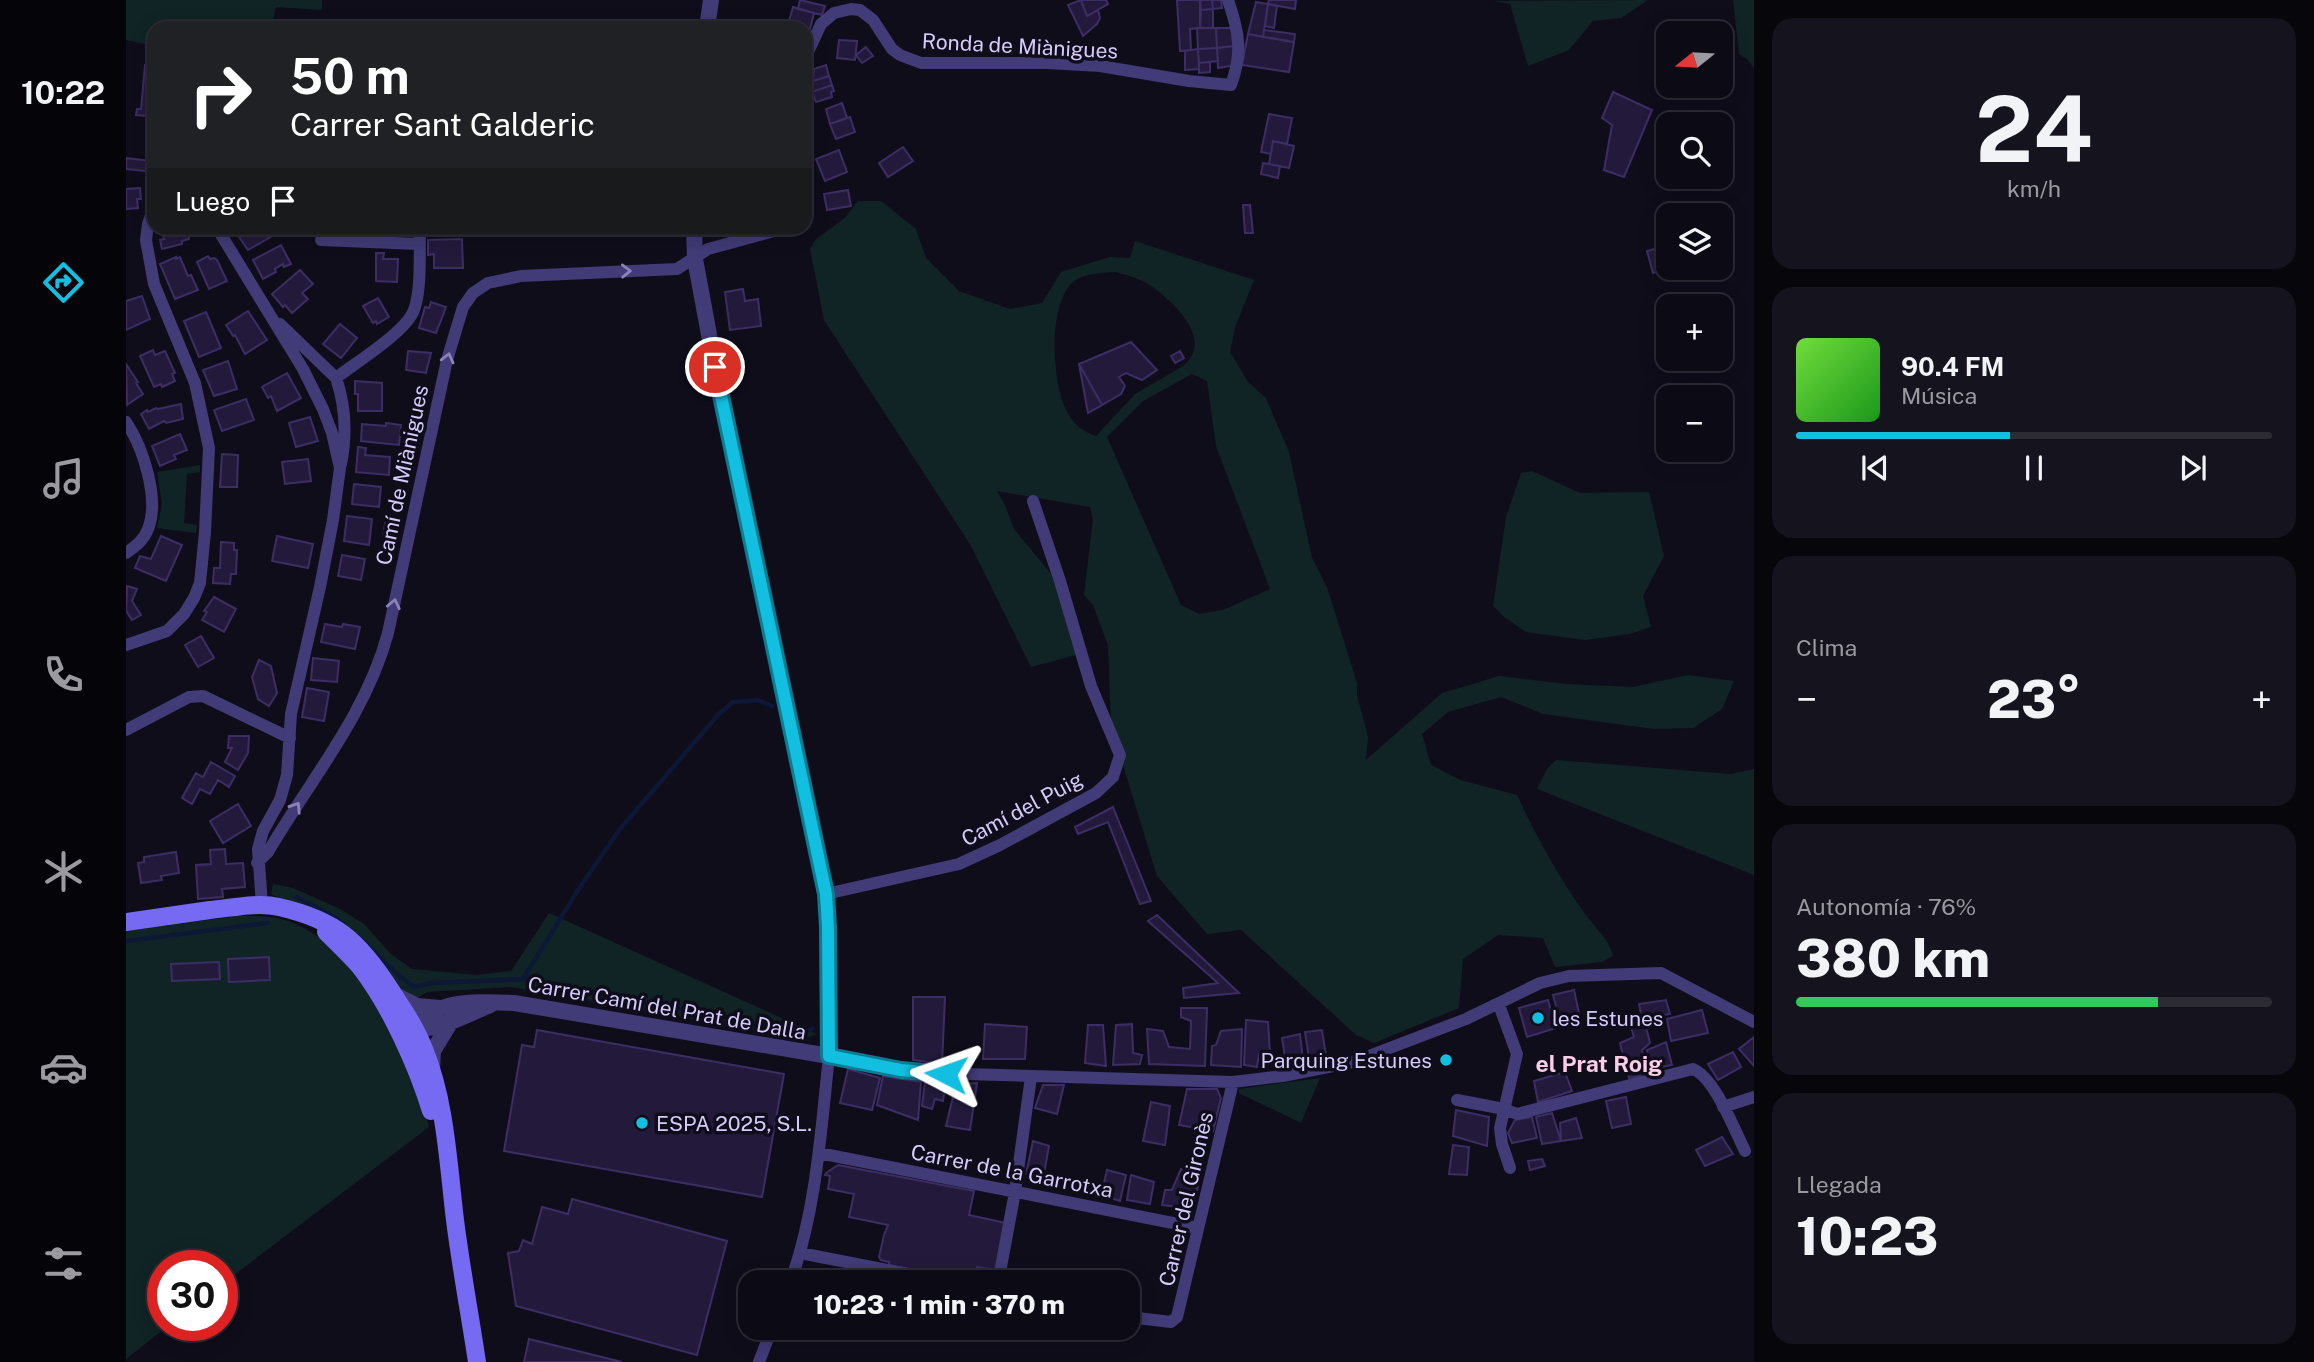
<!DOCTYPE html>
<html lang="es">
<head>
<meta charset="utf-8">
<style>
	:root { --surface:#0c0a14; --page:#15131d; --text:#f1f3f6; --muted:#9a9aa0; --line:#2c2b34; --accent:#12bfe0 }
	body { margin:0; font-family:"Public Sans",sans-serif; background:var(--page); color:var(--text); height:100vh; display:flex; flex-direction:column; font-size:26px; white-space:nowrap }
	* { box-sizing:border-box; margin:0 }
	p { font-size:23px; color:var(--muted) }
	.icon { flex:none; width:38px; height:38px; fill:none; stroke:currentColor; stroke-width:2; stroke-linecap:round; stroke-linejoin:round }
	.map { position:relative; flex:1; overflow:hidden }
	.side { display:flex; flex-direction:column; gap:18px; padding:18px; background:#07060b; width:560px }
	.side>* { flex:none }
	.hud { position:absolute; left:21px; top:21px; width:665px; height:214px; border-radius:21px; box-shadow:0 4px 18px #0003,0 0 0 2px var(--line); background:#202124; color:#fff; overflow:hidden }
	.needle { width:46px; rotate:252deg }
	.buttons { position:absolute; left:1530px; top:21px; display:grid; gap:14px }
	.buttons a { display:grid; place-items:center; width:77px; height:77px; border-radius:14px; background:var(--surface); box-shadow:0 4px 18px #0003,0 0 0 2px var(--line); font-size:35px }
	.speed { position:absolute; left:21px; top:1250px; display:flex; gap:14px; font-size:35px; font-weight:700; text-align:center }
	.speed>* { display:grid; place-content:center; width:91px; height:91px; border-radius:50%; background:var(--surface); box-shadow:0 4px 18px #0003,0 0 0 2px var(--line); line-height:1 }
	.speed .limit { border:10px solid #d22; background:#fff; color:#111 }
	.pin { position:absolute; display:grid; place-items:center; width:60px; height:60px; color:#fff; margin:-30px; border:4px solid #fff; border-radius:50%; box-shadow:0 2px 7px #0007 }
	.me { position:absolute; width:77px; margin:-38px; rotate:274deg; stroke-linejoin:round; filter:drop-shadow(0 0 5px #0008) }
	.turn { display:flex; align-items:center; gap:24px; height:147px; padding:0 28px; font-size:32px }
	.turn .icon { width:91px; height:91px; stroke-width:2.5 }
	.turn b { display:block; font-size:49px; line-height:60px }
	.then { display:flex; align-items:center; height:66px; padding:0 28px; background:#0003; gap:14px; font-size:26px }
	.big { font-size:52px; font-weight:800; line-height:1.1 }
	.side .tile { flex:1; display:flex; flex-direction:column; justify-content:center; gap:10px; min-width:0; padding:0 24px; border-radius:21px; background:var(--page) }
	.side .dial { align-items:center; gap:0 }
	.dial b { font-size:91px; line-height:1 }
	.song { display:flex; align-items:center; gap:21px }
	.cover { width:84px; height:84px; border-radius:10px; background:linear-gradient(135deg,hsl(100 70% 55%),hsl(120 70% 35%)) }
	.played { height:7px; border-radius:4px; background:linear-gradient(90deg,var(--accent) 45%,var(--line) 45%) }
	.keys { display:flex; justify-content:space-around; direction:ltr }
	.heat { display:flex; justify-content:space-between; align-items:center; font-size:38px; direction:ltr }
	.charge { height:10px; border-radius:5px; background:linear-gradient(90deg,#34c759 76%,var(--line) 0) }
	.trip { position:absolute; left:612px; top:1270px; width:402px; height:70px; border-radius:21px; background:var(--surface); box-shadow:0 4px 18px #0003,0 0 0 2px var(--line); font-weight:800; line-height:70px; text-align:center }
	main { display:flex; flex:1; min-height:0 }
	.tabs { display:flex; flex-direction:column; width:126px; justify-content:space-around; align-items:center; background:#050408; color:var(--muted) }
	.tabs .icon { width:49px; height:49px }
	.tabs .current { color:var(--accent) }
	.tabs b { font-size:32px; color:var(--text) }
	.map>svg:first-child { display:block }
	.green { fill:#102425; fill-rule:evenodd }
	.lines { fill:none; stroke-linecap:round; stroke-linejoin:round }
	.stream { stroke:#0c1835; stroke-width:4.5 }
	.building { fill:#231a3b; stroke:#3c2e65; stroke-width:2 }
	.minor { stroke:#413b77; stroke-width:12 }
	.tertiary { stroke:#413b77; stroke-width:16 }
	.secondary { stroke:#766af3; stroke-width:18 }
	.oneway { stroke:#8a83b9 }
	.route-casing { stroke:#0c7c92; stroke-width:18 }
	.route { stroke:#12bfe0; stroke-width:12 }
	.poi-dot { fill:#12bfe0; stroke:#100d1b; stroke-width:2.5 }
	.labels { text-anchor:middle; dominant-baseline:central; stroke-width:7; stroke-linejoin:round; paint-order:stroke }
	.street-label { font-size:21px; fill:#d4cbfb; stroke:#100d1b }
	.poi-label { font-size:21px; fill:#d4cbfb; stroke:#100d1b; text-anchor:start }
	.neighbourhood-label { font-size:23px; font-weight:bold; fill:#fbcde7; stroke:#100d1b }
</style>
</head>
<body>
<main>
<nav class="tabs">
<b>10:22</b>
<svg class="icon current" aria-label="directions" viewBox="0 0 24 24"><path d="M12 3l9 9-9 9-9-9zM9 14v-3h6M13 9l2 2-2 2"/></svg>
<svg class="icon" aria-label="music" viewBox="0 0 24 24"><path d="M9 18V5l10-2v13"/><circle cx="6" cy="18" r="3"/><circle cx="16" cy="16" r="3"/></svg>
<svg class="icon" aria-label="phone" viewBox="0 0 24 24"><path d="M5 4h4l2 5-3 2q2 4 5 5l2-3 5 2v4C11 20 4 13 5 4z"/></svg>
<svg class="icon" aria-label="climate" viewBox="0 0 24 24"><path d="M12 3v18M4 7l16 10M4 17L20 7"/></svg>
<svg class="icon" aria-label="car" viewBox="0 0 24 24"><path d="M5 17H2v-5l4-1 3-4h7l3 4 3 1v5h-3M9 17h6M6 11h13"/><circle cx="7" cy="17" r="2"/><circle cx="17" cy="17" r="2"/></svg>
<svg class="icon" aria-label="filters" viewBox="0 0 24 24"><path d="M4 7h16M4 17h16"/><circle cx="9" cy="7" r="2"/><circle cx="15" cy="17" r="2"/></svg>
</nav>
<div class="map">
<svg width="1628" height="1362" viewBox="0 0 1628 1362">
	<rect width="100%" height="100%" fill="#100d1b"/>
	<path class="green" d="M0,0H196V10L150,7L145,28H28V46L0,40Z
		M1522,0L1495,18L1467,21L1443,50L1402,66L1384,4L1367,1Z
		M1607,0H1628V68L1621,59L1613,54Z
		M732,201H755L790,229L800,258L833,291L884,309L916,303L935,272L984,257L1004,258L1009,241L1128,280L1109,327L1104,352L1122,382L1140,398L1163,452L1186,558L1201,587L1231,683V695L1242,737L1240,760L1316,693L1373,676L1440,684L1507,687L1562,675L1608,681L1596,709L1567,728L1528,729L1417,714L1375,697L1322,712L1296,734L1305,765L1334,780L1391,795C1410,836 1431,874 1457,911C1467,926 1483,938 1487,956L1476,962L1429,967L1417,938L1372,935L1337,959L1333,1008L1248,1043L1230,1035L1115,930L1081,934L1031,876L985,726L982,645L967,605L958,595L967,519L964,507L871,491L879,505L888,529L926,575L950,655L905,667L844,544L698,320L684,249L690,239L719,218ZM989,272C1001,275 1015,279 1025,286C1048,302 1089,340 1057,366L1009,394L970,436C957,432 947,424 941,412C926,385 921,304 947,282C957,273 976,273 989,272ZM1066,374L1081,381L1090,446L1144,589L1097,610L1073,614L1055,605L981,437L1017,401Z
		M74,465V472L61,474L58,523L71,525L70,533L31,528L36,504L31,472Z
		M1406,471L1454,493L1523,492L1538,556L1517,596L1525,627L1503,634L1459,640L1400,632L1378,617L1367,606L1380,517L1395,473Z
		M1430,760L1605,774L1628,769V875L1411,789L1421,769Z
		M147,884L167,888L212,908L238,924L265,954L286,969L351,975L385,971L423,913L691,1034L677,1039L385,987L301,992L284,1003L181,912L145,894Z
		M112,916C126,916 141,915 155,919C234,940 282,1055 303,1127L96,1284V1265H37V1325H43L0,1359V931Z
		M1194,1078L1175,1123L1113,1093V1089Z"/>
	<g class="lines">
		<path class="stream" d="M170,897L209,917L217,924
			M235,939L272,975L288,987L306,983L402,979L677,1033L687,1028
			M0,941L141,923
			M397,979L452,890L494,829L592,715L607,702L632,700L646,706"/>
	</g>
	<path class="building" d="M674,0L699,6L696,15L672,9Z
		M955,0H980L982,4L961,16Z
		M955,0L961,16L972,10L974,18L971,24L957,36L942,5Z
		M1051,0H1074V28L1064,29L1065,50L1054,51Z
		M1074,0H1086L1087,9L1075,10Z
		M1086,0H1095L1096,8L1087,9Z
		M1143,0H1170L1169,9L1142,4Z
		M1130,2L1142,4L1137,37L1122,34Z
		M1142,4L1151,6L1148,28L1139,26Z
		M667,7L688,13L684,29L671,25L670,28H661Z
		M1087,9V28H1074L1075,10Z
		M1071,28H1090L1091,48L1072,49Z
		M1090,28H1106L1107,46L1091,48Z
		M1138,30L1169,34L1168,42L1137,37Z
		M1122,34L1168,42L1163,72L1116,65Z
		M713,40L731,41L729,60L711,58Z
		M1107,46L1110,65L1092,68L1091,48Z
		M740,47L747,56L736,63L730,55Z
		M1091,48L1092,61L1073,63L1072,49Z
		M1072,49L1073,69L1059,70V51Z
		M1084,62V72L1073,73V63Z
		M19,65L28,66V115L22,114V116L10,115L11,109H15Z
		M700,65L703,76L687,81L688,69Z
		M703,76L706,85L686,92L687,81Z
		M706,85L708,91L705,92L706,97L690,102L686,92Z
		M1487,92L1526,110L1498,177L1478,170L1486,125L1476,118Z
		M716,103L721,118L704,124L700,109Z
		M1143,114L1166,118L1161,144L1147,141L1145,154L1135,152Z
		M724,117L729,132L710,139L704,124Z
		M28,134V172L0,169V158L25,161Z
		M1147,141L1168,146L1163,168L1143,164Z
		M777,147L787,161L762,177L753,163Z
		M713,150L721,172L699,181L690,159Z
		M1137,163L1154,166L1152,178L1135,174Z
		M14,188L15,199H11L12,208L0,209V189Z
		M722,190L725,206L701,210L698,194Z
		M1117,205H1124L1127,233H1119Z
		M35,228H52V230L61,228L63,239L56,241V244L36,249L34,240L38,239Z
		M117,228H153L155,231L122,250L113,237L120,232Z
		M336,239L337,268H308V254L302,255V240Z
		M155,245L165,264L158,267L157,264L149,269L150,272L137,279L127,260Z
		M1542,245V268H1544L1527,273L1521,251Z
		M250,253H258L257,259H272L271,282L250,281Z
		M82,256L84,259L88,258L91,260L101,281L83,289L71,262Z
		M50,257V259L54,257L62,276L65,275L72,290L49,299L34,264Z
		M174,270L187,284L176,293L182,299L166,313L159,305L157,307L146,294Z
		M617,289L619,301L632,299L635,326L604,330L599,292Z
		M16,296L24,319L0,330V301Z
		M252,298L263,317L251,324L250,321L247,323L237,306Z
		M305,302L320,307L310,333L293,328L299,307L303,308Z
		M122,311L141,340L119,354L109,335L107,336L100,325Z
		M80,312L95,348L73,357L58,321Z
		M214,324L231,338L215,358L197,344Z
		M1005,342L1031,370L1016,380L1000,373L993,377L999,386L995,394L976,405L953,364Z
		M27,350L29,355L39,351L49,373L46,374L49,381L36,387L35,384L28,387L14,356Z
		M282,351L305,353L300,373L280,370Z
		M1054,351L1058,358L1049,363L1045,356Z
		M102,361L111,389L88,396L77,370Z
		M0,364L12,382L10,383L17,394L1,405Z
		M953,364L976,405L962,413Z
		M161,373L175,398L151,411L145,396L142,398L136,387Z
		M229,381L256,383V411H232V394H229Z
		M120,399L128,420L96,431L88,410Z
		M55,404L57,419L40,423L38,421L23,429L15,414L21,410L22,412L30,408L32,409Z
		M184,417L192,441L170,447L163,423Z
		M260,423L275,425L273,445L235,441L236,424L260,426Z
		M54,434L61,450L48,455L50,459L34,466L26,446Z
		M232,447L240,448L239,455L264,457L263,475L230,472Z
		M96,454L112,455L111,487H94Z
		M182,459L185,481L159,484L156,462Z
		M228,484L255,487L253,507L226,504Z
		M221,516L246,519L243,545L218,541Z
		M259,523L272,524L271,538L257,537Z
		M35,536L56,545L40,581L9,568L14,556L25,559Z
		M151,536L187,544L182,568L146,561Z
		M95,542L108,543V550H111L110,574H105L104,584L87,583L88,568H94Z
		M216,555L239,559L235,580L212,576Z
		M1,586L11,589L6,601L15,615L6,620L0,611Z
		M88,597L110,609L98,632L76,620L81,612L78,611Z
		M199,624L216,627L217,624L234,627L229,649L195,642Z
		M75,636L88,658L72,667L59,645Z
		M187,658L213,661L211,682L185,680Z
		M133,660L145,666L151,693L143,706L132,699L126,677Z
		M181,688L203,692L198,721L176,717Z
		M103,736H123L122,753L112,770L99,762L106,748H102Z
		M85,762L109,776L103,787L92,780L84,794L74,789L66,804L56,798L70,773L77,777Z
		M112,804L125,826L97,843L84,821Z
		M987,807L1025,901L1014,904L982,822L952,834L949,827Z
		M99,849L100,864L117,863L119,887L96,889L97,897L72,899L70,865L85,864L84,850Z
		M50,852L53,873L35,876L36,880L15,883L12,863L18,862V857Z
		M1031,915L1113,993L1058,998L1057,988L1092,983L1022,921Z
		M143,957L144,980L103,982L102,959Z
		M93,962L94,979L46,981L45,964Z
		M1448,990L1454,1018L1435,1025L1427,995Z
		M787,997H819L816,1064L787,1060Z
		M1422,1000L1430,1028L1401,1037L1393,1008Z
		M1540,1000L1544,1014L1516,1019L1513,1004Z
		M1055,1008H1081L1079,1066L1023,1064L1021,1029L1037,1031L1043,1047L1064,1049L1065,1021L1055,1017Z
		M1576,1010L1582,1033L1545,1041L1541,1019Z
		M1120,1020L1142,1022L1144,1053L1133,1054L1131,1067L1118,1065Z
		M1519,1023L1524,1043L1516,1050L1521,1074L1503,1078L1494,1043L1508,1037L1505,1027Z
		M859,1024L901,1027L899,1059H857Z
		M1006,1024L1007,1053L1016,1055L1014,1064L987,1065L990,1025Z
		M962,1025H977L980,1066L959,1063Z
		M1116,1029L1115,1067L1085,1065L1086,1046L1090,1045L1095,1031Z
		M411,1030L658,1074L636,1197L378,1151L396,1045L408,1047Z
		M1196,1030L1200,1056L1183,1059L1179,1032Z
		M1174,1034L1177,1059L1160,1063L1156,1038Z
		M1628,1037V1066L1613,1049Z
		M1540,1042L1546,1065L1525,1069L1521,1050Z
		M1607,1052L1615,1067L1592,1080L1582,1064Z
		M722,1069L754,1078L746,1110L714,1103Z
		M1439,1072L1446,1091L1412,1102L1408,1081Z
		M757,1076L795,1082L792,1120L751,1105Z
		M799,1082L820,1083L817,1101L809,1099L806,1109L796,1106Z
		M851,1083L844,1130L820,1126L830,1084Z
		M917,1085H938L931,1114L909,1108Z
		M1061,1089H1091L1095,1098L1087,1131L1053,1125Z
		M1500,1097L1505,1124L1486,1128L1480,1101Z
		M1025,1102L1044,1106L1039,1145L1017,1141Z
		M1330,1110L1363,1117L1361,1146L1327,1136Z
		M1426,1113L1435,1141L1416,1144L1410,1117Z
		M1406,1117L1411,1138L1386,1143L1382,1133L1389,1120Z
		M1450,1118L1456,1138L1435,1141L1434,1123Z
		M1596,1137L1607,1154L1579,1166L1570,1150Z
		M907,1141L923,1146L917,1179L900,1174Z
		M1327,1145L1343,1147L1341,1175L1323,1174Z
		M1416,1159L1419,1166L1404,1170L1402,1161Z
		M712,1165L848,1191L843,1215L880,1223L870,1270L851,1267L849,1282L763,1265V1262L755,1260L753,1257L758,1235L762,1225L723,1217L728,1194L702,1189L704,1176L699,1175L700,1173Z
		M1055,1169L1075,1175L1066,1209L1036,1205L1039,1190H1046Z
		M981,1170L1000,1175L994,1201L975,1195Z
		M1005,1175L1028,1182L1024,1204L1001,1200Z
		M446,1199L601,1241L571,1355L390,1306L382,1253L393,1251L397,1240L406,1244L416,1207L442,1214Z
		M403,1339L496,1362H398Z"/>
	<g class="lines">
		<path class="minor" d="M679,78L682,52L695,24L708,13L725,9L734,10L747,20L766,49L774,55L795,63H921L974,66L1063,81L1105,85C1117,52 1113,32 1102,0
			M679,131L681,181L679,205
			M91,228L177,369L197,409L206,433L214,468L207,520L194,587L165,714L161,775L154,800L137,831L132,849L136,905
			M195,240L293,244
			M154,324L210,378C229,363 280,332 288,310C296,288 293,252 294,228
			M210,378C220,407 221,434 215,464
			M0,422C17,447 34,499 22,529C18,540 10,546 0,553
			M0,645L41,631L58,614L68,598L74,583L79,532L83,448L69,383L28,284L20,240L22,224L28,207
			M0,730L63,697L77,696L164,738
			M131,863L142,852C184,780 240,715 262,633L321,360L337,307L347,293L362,283L395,276L551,269L582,249L659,228
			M700,894L833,864L874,845L970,793L987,777L994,755L965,686L934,581L907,501
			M1373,1005L1391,1054L1374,1128L1376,1144L1384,1168
			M1331,1100L1378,1109L1391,1114L1567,1069C1589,1078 1608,1129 1619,1151
			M1597,1107L1628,1097
			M693,1153L1072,1228
			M674,1253L828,1283
			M664,1283C690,1213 695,1130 703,1056L775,1070L804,1073L1107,1082L1157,1076L1227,1062L1340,1019L1414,983L1443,976L1535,973L1628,1022
			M872,1283L889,1192L905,1077
			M1003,1317L1045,1322L1051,1317L1107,1082
			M633,1362L646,1328"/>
		<path class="tertiary" d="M581,28L585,0
			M267,994L291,1006L314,1008
			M283,1025C303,1037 344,1013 364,1005
			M286,1041C296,996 353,1002 388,1003L703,1056L702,927L700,894L589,367L569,259L568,228
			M306,1070L307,1051L324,1023"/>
		<path class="secondary" d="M0,922C28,918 56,914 84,910C106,908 131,902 153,907C210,920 233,941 264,989C276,1008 290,1027 298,1049C320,1103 322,1163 329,1220C335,1268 344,1315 351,1362
			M200,932C212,944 224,955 235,968C264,1006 291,1065 305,1111"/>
	</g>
	<defs><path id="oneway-chevron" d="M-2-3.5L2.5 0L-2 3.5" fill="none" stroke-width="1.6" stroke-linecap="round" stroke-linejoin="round" transform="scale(1.75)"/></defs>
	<g class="oneway">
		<use href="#oneway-chevron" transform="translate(500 271) rotate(-1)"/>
		<use href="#oneway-chevron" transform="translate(322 358) rotate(-76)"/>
		<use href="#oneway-chevron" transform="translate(268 604) rotate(-78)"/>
		<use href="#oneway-chevron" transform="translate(170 807) rotate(-57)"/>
	</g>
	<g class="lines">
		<g class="route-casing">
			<path id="route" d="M589,367L700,894L702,927L703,1056L775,1070L820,1074"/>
		</g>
		<use href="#route" class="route"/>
	</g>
	<g class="poi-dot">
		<circle cx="1412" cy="1018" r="7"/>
		<circle cx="1320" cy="1060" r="7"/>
		<circle cx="516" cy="1123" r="7"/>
	</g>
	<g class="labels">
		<g class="street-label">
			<text transform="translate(894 46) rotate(3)">Ronda de Miànigues</text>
			<text transform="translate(276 475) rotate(-78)">Camí de Miànigues</text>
			<text transform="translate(896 809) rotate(-28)">Camí del Puig</text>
			<text transform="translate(541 1008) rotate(10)">Carrer Camí del Prat de Dalla</text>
			<text transform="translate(886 1171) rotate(11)">Carrer de la Garrotxa</text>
			<text transform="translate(1060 1199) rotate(-77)">Carrer del Gironès</text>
		</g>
		<g class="poi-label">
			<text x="1426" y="1018">les Estunes</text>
			<text x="1306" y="1060" text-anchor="end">Parquing Estunes</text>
			<text x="530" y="1123">ESPA 2025, S.L.</text>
		</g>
		<g class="neighbourhood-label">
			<text x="1473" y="1063">el Prat Roig</text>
		</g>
	</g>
</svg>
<div class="buttons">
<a><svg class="needle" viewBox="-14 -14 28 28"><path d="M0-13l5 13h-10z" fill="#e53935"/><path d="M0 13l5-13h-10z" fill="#9a9aa0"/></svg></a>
<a><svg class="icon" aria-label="search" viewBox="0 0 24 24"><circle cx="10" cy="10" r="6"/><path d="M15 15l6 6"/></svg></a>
<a><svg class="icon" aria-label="layers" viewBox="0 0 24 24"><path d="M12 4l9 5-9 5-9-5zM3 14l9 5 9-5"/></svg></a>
<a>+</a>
<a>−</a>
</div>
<div class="speed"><div class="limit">30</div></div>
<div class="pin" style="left:589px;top:367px;background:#d93025"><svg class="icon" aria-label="arrive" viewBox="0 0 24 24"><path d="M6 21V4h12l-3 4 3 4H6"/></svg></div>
<svg class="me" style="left:820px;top:1074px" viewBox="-20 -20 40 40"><path d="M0-17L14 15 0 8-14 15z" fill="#12bfe0" stroke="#fff" stroke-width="4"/></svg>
<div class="trip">10:23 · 1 min · 370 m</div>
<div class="hud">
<div class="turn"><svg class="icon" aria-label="right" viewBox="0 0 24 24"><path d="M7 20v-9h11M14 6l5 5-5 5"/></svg><div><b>50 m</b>Carrer Sant Galderic</div></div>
<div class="then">Luego<svg class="icon" aria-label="arrive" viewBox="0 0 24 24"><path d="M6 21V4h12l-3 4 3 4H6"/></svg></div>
</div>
</div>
<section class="side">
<div class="tile dial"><b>24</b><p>km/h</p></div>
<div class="tile">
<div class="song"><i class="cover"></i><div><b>90.4 FM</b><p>Música</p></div></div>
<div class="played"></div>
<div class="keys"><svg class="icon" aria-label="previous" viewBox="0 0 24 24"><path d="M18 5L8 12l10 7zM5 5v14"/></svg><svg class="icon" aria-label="pause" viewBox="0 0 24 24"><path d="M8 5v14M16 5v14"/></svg><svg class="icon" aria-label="next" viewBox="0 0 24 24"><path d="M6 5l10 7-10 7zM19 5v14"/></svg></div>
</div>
<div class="tile"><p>Clima</p>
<div class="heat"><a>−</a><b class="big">23°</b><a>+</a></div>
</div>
<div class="tile"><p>Autonomía · 76%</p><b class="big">380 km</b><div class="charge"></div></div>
<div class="tile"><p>Llegada</p><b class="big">10:23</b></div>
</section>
</main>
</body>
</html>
